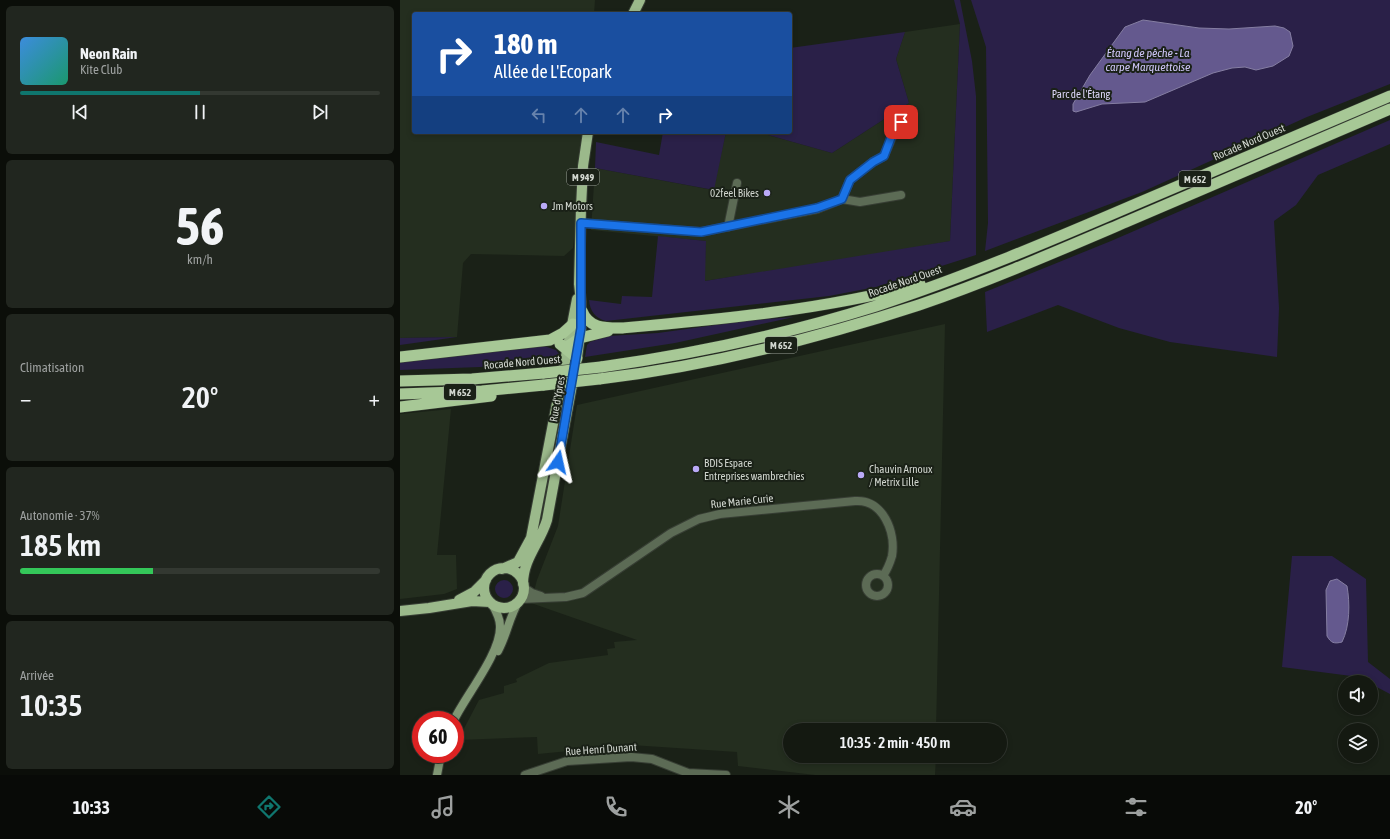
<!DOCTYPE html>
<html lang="fr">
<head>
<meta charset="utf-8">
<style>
	:root { --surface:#141911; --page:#21261f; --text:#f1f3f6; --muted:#9da09f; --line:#333831; --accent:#0f766e }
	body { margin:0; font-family:"Asap Condensed",sans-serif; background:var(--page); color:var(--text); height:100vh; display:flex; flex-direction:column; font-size:15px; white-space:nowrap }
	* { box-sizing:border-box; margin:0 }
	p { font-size:13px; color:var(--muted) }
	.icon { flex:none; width:22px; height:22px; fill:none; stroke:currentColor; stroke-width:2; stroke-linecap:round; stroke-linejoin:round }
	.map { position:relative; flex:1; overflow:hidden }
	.side { display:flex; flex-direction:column; gap:6px; padding:6px; background:#0b0e09; width:400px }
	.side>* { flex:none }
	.hud { position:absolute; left:12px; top:12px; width:380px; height:122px; border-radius:4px; box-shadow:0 2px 6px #0003,0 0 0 1px var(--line); background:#1a4fa0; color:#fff; overflow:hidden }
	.controls { position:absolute; left:938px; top:675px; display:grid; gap:8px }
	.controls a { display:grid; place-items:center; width:40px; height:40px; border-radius:50%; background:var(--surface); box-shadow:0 2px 6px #0003,0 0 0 1px var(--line); font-size:20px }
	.speed { position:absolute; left:12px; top:711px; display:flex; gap:8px; font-size:20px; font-weight:700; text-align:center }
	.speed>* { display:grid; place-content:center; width:52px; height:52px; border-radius:50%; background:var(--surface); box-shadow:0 2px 6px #0003,0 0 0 1px var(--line); line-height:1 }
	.speed .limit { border:6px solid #d22; background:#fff; color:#111 }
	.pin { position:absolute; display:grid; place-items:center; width:34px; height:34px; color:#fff; margin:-17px; border-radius:8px; box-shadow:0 2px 6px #0006 }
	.me { position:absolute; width:44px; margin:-22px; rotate:11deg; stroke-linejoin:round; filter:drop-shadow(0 0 3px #0008) }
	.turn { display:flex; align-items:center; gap:14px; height:84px; padding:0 16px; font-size:18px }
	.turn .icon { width:52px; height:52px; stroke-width:2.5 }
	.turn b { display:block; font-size:28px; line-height:34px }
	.lanes { display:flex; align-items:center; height:38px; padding:0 16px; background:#0003; justify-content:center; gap:20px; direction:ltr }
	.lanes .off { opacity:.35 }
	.big { font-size:30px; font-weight:600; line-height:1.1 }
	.side .card { flex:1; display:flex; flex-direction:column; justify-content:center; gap:6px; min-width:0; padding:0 14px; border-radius:6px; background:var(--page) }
	.side .dial { align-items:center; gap:0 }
	.dial b { font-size:52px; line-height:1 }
	.song { display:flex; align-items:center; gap:12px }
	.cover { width:48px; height:48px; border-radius:6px; background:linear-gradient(135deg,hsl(210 70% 55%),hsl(160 70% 35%)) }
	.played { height:4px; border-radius:2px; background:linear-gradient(90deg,var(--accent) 50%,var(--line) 50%) }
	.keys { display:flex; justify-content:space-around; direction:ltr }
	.heat { display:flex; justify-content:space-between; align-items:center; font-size:22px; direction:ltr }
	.charge { height:6px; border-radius:3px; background:linear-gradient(90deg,#34c759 37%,var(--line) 0) }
	.trip { position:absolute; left:383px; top:723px; width:224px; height:40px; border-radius:20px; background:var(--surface); box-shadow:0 2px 6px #0003,0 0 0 1px var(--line); font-weight:600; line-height:40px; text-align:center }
	.menu { display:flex; height:64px; justify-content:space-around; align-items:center; background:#080a07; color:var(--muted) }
	.menu .icon { width:28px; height:28px }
	.menu .selected { color:var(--accent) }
	.menu b { font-size:18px; color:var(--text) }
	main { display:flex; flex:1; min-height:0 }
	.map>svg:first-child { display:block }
	.built { fill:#242e1f }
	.green { fill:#2a2048 }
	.water { fill:#64598e; stroke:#857ea2 }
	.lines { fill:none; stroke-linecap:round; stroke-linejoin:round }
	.minor-casing { stroke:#373e34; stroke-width:10 }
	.secondary-casing { stroke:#373e34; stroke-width:10 }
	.primary-casing { stroke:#373e34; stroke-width:12 }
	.trunk-casing { stroke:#373e34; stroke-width:12 }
	.minor { stroke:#5c6b55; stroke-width:8 }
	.secondary { stroke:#809774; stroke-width:8 }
	.primary { stroke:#9bb98b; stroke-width:10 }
	.trunk { stroke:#a7c896; stroke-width:11 }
	.trunk-bridge-casing { stroke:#373e34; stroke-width:12; stroke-linecap:butt }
	.trunk-bridge { stroke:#a7c896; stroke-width:11 }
	.route-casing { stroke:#114b97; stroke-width:10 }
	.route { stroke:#1a73e8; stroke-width:7 }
	.poi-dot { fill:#baaaf7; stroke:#1a2117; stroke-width:1.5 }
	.labels { text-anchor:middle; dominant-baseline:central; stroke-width:4; stroke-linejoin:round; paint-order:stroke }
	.shield { fill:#1a2117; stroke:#9aa098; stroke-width:1 }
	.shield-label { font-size:10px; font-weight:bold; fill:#d1d6cf }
	.park-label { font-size:11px; fill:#ddd7f9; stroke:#1a2117 }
	.street-label { font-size:11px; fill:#d1d6cf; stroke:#1a2117 }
	.poi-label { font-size:11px; fill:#d1d6cf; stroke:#1a2117; text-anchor:start }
	.water-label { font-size:12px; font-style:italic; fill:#cfc6f8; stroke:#1a2117 }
</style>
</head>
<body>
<main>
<section class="side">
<div class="card">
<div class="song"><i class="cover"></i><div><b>Neon Rain</b><p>Kite Club</p></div></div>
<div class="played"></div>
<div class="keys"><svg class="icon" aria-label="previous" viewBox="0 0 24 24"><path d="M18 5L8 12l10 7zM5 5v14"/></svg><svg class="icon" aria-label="pause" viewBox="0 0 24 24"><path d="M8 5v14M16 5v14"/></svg><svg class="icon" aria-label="next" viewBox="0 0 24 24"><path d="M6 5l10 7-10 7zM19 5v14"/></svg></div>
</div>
<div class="card dial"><b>56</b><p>km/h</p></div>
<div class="card"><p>Climatisation</p>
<div class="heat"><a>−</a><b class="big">20°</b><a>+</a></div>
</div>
<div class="card"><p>Autonomie · 37%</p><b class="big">185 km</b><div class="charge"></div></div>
<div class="card"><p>Arrivée</p><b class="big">10:35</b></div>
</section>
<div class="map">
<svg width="990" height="775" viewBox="0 0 990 775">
	<rect width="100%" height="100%" fill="#1a2117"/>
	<path class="built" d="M0,0H195L194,14H14V132H185L173,248L164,256L71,254L63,263L57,337L0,338Z
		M560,24L550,241L456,258L304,281L306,241L191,230L195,168L313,190L326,132H358L432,153L509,103L496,59L505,32Z
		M545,324L536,730H390V756H536L535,775H415L338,766L337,752L231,745L138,754L137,737L58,740L79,700L104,693V686L117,682L116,679L149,663L208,655L207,649L215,648L214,642L237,640L131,603L137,580L158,526L177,405Z
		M51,409L37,555H56L57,589L44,594L0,599V414Z"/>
	<path class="green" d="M554,0H560L572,61L576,96V255L476,287L429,296L206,321C195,318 190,311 189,300L221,304L222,296L252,297L258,236L306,241L305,281L550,241L560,24Z
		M571,0H990V84L907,117L742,192L585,251L588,223L586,47Z
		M505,32L496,59L509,103L432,153L358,132H390V48Z
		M990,120V144L918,175L896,205L874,221L879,308L877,357L770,342L719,328L658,305L587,332L585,292L711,241Z
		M263,132H326L314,190L195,168L196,142L259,155Z
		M394,317L275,343L185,357L187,345L190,342L208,336L258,333L344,321Z
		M57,337L0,345V338Z
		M144,346L156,350L159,354L158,360L80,367L0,370V361Z
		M892,556H932L966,579L968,662L990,679V694L971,684V682L959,677L882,667Z
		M95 589a9 9 0 1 1 18 0a9 9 0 1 1-18 0Z"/>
	<path class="water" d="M743,20L799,28L829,29L875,26L884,28L890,32L893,46L889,56L873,66L856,70L845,67L832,68L813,73L745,102L702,104L676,112L673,111V104L690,75L725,27Z
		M937,579L947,586C950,603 950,626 942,642C934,644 931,643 927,636L926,590L930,581Z"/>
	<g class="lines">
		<g class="minor-casing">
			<path id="minor" d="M442,199L460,202L501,195
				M181,223L301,232L417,209L442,199L450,180L473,162L484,156L493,135L491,128L511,115
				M328,227L337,183
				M466 585a11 11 0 1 1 22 0a11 11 0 1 1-22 0Z
				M123,587L132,593L141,596
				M120,599L166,597L183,593L271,533L299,519L320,514L455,501C483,499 496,532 492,556C490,563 487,570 483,576
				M125,775L167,761L231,757L252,759L288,773L326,775"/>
		</g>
		<g class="secondary-casing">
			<path id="secondary" d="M98,651C107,635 109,617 119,601
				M54,720C66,695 101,653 100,626C100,618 96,611 92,604
				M37,775L41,754"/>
		</g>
		<g class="primary-casing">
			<path id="primary" d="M233,14L240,0
				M84 588a20 20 0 1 1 40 0a20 20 0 1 1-40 0Z
				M102,569L118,562L131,538L177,299
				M123,584C123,559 140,543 147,520L177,358L181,328V302L179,284L181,208L183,166L188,132
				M59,600L74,592L86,580
				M0,611L29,608L72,601L90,602"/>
		</g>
		<g class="trunk-casing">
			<path id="trunk" d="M182,311C189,329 206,328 222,328C322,319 423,310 520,284
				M160,344L177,358
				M168,346L180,338L208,331
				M0,357L150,340L163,333L173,324
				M201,367C294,354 387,334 476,306C565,277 652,240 738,203C822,167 906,132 990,96
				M199,379C308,366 415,339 519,305C589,281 658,251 726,222C814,184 902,146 990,109
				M0,381L72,379L144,373
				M0,394L82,391L144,385
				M0,407L91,396"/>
		</g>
		<use href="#minor" class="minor"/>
		<use href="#secondary" class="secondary"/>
		<use href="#primary" class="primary"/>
		<use href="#trunk" class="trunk"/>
		<g class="trunk-bridge-casing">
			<path id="trunk-bridge" d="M144,373L201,367
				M144,385L199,379"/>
		</g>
		<use href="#trunk-bridge" class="trunk-bridge"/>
	</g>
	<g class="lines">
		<g class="route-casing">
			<path id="route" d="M158,462L181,328V223L301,232L417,208L442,199L450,180L473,162L484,156L492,135V128L501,122"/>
		</g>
		<use href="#route" class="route"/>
	</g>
	<g class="poi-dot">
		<circle cx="367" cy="193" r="4"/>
		<circle cx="144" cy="206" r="4"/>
		<circle cx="296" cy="469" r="4"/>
		<circle cx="461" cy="475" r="4"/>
	</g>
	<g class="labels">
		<g class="shield">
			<rect x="167" y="169" width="32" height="16" rx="3"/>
			<rect x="779" y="171" width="32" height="16" rx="3"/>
			<rect x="365" y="337" width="32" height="16" rx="3"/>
			<rect x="44" y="384" width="32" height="16" rx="3"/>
		</g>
		<g class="shield-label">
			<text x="183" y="177">M 949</text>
			<text x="795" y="179">M 652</text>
			<text x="381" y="345">M 652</text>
			<text x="60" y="392">M 652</text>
		</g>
		<g class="park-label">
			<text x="681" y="94">Parc de l'Étang</text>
		</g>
		<g class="street-label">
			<text transform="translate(849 142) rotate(-23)">Rocade Nord Ouest</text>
			<text transform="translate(505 281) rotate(-19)">Rocade Nord Ouest</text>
			<text transform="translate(122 362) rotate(-5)">Rocade Nord Ouest</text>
			<text transform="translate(157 399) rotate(-80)">Rue d'Ypres</text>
			<text transform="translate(342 501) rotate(-6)">Rue Marie Curie</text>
			<text transform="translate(201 749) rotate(-4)">Rue Henri Dunant</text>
		</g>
		<g class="poi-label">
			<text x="359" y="193" text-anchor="end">02feel Bikes</text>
			<text x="152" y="206">Jm Motors</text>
			<text x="304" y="463">BDIS Espace<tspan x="304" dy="13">Entreprises wambrechies</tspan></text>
			<text x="469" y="469">Chauvin Arnoux<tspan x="469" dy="13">/ Metrix Lille</tspan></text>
		</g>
		<g class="water-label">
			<text x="748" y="53">Étang de pêche - La<tspan x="748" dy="14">carpe Marquettoise</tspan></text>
		</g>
	</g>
</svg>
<div class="controls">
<a><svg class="icon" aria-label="sound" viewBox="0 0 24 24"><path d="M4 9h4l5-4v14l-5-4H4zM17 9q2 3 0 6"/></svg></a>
<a><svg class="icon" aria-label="layers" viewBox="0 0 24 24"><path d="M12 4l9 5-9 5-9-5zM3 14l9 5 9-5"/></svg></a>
</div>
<div class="speed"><div class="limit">60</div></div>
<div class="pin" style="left:501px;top:122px;background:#d93025"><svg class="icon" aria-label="arrive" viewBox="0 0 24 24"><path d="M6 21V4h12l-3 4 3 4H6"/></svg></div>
<svg class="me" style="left:158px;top:462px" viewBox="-20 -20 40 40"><path d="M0-17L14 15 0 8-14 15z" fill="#1a73e8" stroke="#fff" stroke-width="4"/></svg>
<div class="trip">10:35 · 2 min · 450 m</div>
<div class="hud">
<div class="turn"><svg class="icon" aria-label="right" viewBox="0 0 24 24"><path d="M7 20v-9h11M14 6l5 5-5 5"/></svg><div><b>180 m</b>Allée de L'Ecopark</div></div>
<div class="lanes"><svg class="icon off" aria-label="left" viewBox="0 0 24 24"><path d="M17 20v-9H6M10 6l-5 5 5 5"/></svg><svg class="icon off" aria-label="ahead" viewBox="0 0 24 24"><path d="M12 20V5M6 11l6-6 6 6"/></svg><svg class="icon off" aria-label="ahead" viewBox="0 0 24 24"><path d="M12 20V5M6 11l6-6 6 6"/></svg><svg class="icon" aria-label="right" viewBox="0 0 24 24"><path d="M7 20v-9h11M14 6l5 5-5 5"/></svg></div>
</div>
</div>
</main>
<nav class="menu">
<b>10:33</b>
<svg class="icon selected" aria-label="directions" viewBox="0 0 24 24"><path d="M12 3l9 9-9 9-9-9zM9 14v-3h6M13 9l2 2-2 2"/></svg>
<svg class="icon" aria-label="music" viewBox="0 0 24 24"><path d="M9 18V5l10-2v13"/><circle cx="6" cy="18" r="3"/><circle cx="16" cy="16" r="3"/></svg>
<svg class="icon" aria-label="phone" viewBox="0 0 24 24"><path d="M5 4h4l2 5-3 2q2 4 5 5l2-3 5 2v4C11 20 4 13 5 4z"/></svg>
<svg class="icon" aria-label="climate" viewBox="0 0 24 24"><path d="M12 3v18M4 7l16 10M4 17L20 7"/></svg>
<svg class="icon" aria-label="car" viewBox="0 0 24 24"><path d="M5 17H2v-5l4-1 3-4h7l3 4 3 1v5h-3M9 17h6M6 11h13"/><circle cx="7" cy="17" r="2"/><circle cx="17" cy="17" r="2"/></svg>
<svg class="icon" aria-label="filters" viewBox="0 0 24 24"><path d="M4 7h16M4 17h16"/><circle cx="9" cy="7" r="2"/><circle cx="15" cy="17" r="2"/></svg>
<b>20°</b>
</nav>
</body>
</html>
